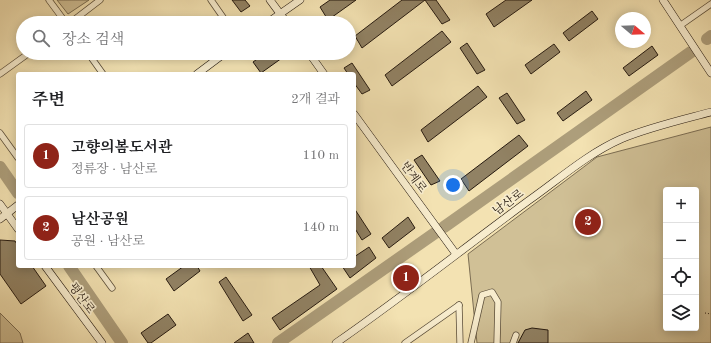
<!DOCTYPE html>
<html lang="ko">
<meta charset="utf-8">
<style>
body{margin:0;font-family:"Old Standard TT","Noto Serif KR",serif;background:#f6f6f6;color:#202124}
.controls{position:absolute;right:12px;bottom:12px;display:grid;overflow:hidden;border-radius:4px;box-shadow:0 2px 10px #0003}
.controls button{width:36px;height:36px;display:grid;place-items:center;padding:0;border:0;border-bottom:1px solid #e0e0e0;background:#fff;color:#202124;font:20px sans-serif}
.compass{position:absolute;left:615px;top:12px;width:36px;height:36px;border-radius:50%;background:#fff;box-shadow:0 2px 10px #0003;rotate:109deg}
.you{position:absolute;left:453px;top:185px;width:14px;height:14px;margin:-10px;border:3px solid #fff;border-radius:50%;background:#1a73e8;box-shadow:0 0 0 6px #1a73e833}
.badge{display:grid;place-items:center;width:26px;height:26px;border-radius:50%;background:#8f2418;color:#fff;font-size:13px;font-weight:700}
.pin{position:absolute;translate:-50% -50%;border:2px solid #fff;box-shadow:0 1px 4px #0006}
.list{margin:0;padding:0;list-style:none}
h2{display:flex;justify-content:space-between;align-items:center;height:52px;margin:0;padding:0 16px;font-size:17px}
h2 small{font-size:13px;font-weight:400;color:#757577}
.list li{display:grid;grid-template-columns:26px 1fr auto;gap:12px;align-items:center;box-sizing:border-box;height:64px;margin:0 8px 8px;padding:0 8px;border:1px solid #e0e0e0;border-radius:4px}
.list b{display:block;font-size:15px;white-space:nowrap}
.list p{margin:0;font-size:13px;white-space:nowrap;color:#757577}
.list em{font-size:13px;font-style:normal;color:#757577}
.icon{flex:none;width:22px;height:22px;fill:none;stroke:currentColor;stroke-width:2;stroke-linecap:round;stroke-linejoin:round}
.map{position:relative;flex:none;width:711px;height:343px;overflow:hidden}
.search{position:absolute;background:#fff;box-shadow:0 2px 10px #0003;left:16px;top:16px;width:340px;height:44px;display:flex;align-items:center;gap:10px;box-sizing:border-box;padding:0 14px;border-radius:22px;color:#757577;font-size:15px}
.panel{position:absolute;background:#fff;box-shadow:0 2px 10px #0003;left:16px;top:72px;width:340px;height:196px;border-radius:4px}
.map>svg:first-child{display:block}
.green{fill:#d0c096;stroke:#7b6d53;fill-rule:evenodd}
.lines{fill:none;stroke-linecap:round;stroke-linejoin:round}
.river{stroke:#ad9e7b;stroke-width:12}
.building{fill:#918264;stroke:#261a10}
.street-casing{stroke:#594c38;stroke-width:7}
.secondary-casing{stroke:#261a10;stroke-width:8}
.path{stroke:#261a10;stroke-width:1;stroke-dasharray:1 2;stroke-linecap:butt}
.street{stroke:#f7eccd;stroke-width:5.5}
.secondary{stroke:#f7eccd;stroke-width:7}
.labels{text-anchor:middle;stroke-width:3.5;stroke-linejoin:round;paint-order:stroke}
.street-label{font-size:12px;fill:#261a10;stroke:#f7eccd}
</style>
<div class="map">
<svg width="711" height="343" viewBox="0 0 711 343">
<rect width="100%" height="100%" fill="#f3e2b2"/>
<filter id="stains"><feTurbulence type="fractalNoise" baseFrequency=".005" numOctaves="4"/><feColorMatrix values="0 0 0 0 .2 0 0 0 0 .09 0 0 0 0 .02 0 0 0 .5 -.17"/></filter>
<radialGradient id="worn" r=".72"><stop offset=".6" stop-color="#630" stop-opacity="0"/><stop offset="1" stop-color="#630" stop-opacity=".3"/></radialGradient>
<g class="green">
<path d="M57,0H89L68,14Z"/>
<path d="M711,127V343H477L468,254L597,157ZM666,190H696V328H666Z"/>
<path d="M0,313L20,333L23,343H0Z"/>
</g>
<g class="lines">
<g class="river">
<path d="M707,39L711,36"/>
<path d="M0,167L18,193"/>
<path d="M444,227L691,52"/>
<path d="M69,266L122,343"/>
<path d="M278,343L435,233"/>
</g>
</g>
<g class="building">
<path d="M232,0H245L250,6L241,12Z"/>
<path d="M330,0H356L328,20L320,7Z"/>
<path d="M402,0H436L450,20L442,24L425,0L362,48L355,36Z"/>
<path d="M506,0H532L494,27L486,14Z"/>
<path d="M592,11L598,19L569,41L563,33Z"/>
<path d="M442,31L451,42L392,86L385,75Z"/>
<path d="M467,43L485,70L477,74L460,48Z"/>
<path d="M554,44L560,52L531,74L525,65Z"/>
<path d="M652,46L658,55L629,76L623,68Z"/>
<path d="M266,53H289L261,73L253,62Z"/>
<path d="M352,63L370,90L362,94L354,83V74H348L344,68Z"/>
<path d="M478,86L487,97L428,142L421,130Z"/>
<path d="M586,91L592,100L563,121L557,113Z"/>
<path d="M507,93L525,120L517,124L499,98Z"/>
<path d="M519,135L528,146L469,191L461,179Z"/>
<path d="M422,155L440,181L431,185L414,160Z"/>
<path d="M354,208L371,234L362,240L354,227Z"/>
<path d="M408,217L415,228L389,248L382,238Z"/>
<path d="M0,240L15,241L18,246V266H32L46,286L21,304L0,274Z"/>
<path d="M369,247L376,258L350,278L342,266H354V257Z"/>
<path d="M184,266H197L200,271L174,291L166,279Z"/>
<path d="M309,266H321L337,289L280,330L272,318L320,285Z"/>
<path d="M226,277L252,315L243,321L219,282Z"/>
<path d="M168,314L176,325L151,343H148L141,333Z"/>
<path d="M532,328L548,330V343H518L525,330Z"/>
<path d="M248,333L254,343H234Z"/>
</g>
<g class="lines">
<defs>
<g id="street">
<path d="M49,0L66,23"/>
<path d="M211,0L227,23"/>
<path d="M70,23L100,0"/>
<path d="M681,25L711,4"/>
<path d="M88,53L103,74"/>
<path d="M0,74L29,53"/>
<path d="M0,133L18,158"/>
<path d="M96,266L112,288"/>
<path d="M459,305L460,343"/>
<path d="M405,343L459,305"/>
<path d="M471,343L482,295L492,292L498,302L497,343"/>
<path d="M513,343L516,335"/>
</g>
<g id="secondary">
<path d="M270,0L287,23"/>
<path d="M663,0L711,73"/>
<path d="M267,23L300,0"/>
<path d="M309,53L324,74"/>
<path d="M197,74L225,53"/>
<path d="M354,114L456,254"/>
<path d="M0,204L18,229"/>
<path d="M0,219L18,205"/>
<path d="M45,266L102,343"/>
<path d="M336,343C401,298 464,248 528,201C558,180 587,154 621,139C650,127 681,120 711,112"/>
</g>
</defs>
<use href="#street" class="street-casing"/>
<use href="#secondary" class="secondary-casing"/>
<path class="path" d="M705,313L711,314"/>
<use href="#street" class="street"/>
<use href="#secondary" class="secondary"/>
</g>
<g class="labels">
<g class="street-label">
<text transform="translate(414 177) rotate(54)" y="4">반계로</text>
<text transform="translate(508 202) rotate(-36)" y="4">남산로</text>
<text transform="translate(82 298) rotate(54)" y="4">평산로</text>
</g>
</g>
<rect width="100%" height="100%" filter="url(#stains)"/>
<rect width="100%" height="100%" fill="url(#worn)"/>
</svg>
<div class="controls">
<button>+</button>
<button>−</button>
<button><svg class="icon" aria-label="locate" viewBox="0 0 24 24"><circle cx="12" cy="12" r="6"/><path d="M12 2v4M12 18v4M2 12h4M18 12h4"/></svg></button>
<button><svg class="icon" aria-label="layers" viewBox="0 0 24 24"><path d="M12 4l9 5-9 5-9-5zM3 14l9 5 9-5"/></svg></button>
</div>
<svg class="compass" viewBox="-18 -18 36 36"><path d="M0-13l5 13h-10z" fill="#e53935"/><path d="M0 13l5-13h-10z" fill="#757577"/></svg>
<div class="you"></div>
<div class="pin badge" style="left:406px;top:278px">1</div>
<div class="pin badge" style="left:588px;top:222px">2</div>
<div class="search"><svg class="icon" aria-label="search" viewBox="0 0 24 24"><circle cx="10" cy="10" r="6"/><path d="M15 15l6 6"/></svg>장소 검색</div>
<section class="panel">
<h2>주변<small>2개 결과</small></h2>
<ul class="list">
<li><span class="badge">1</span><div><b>고향의봄도서관</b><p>정류장 · 남산로</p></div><em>110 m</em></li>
<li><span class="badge">2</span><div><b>남산공원</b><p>공원 · 남산로</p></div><em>140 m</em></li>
</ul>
</section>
</div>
